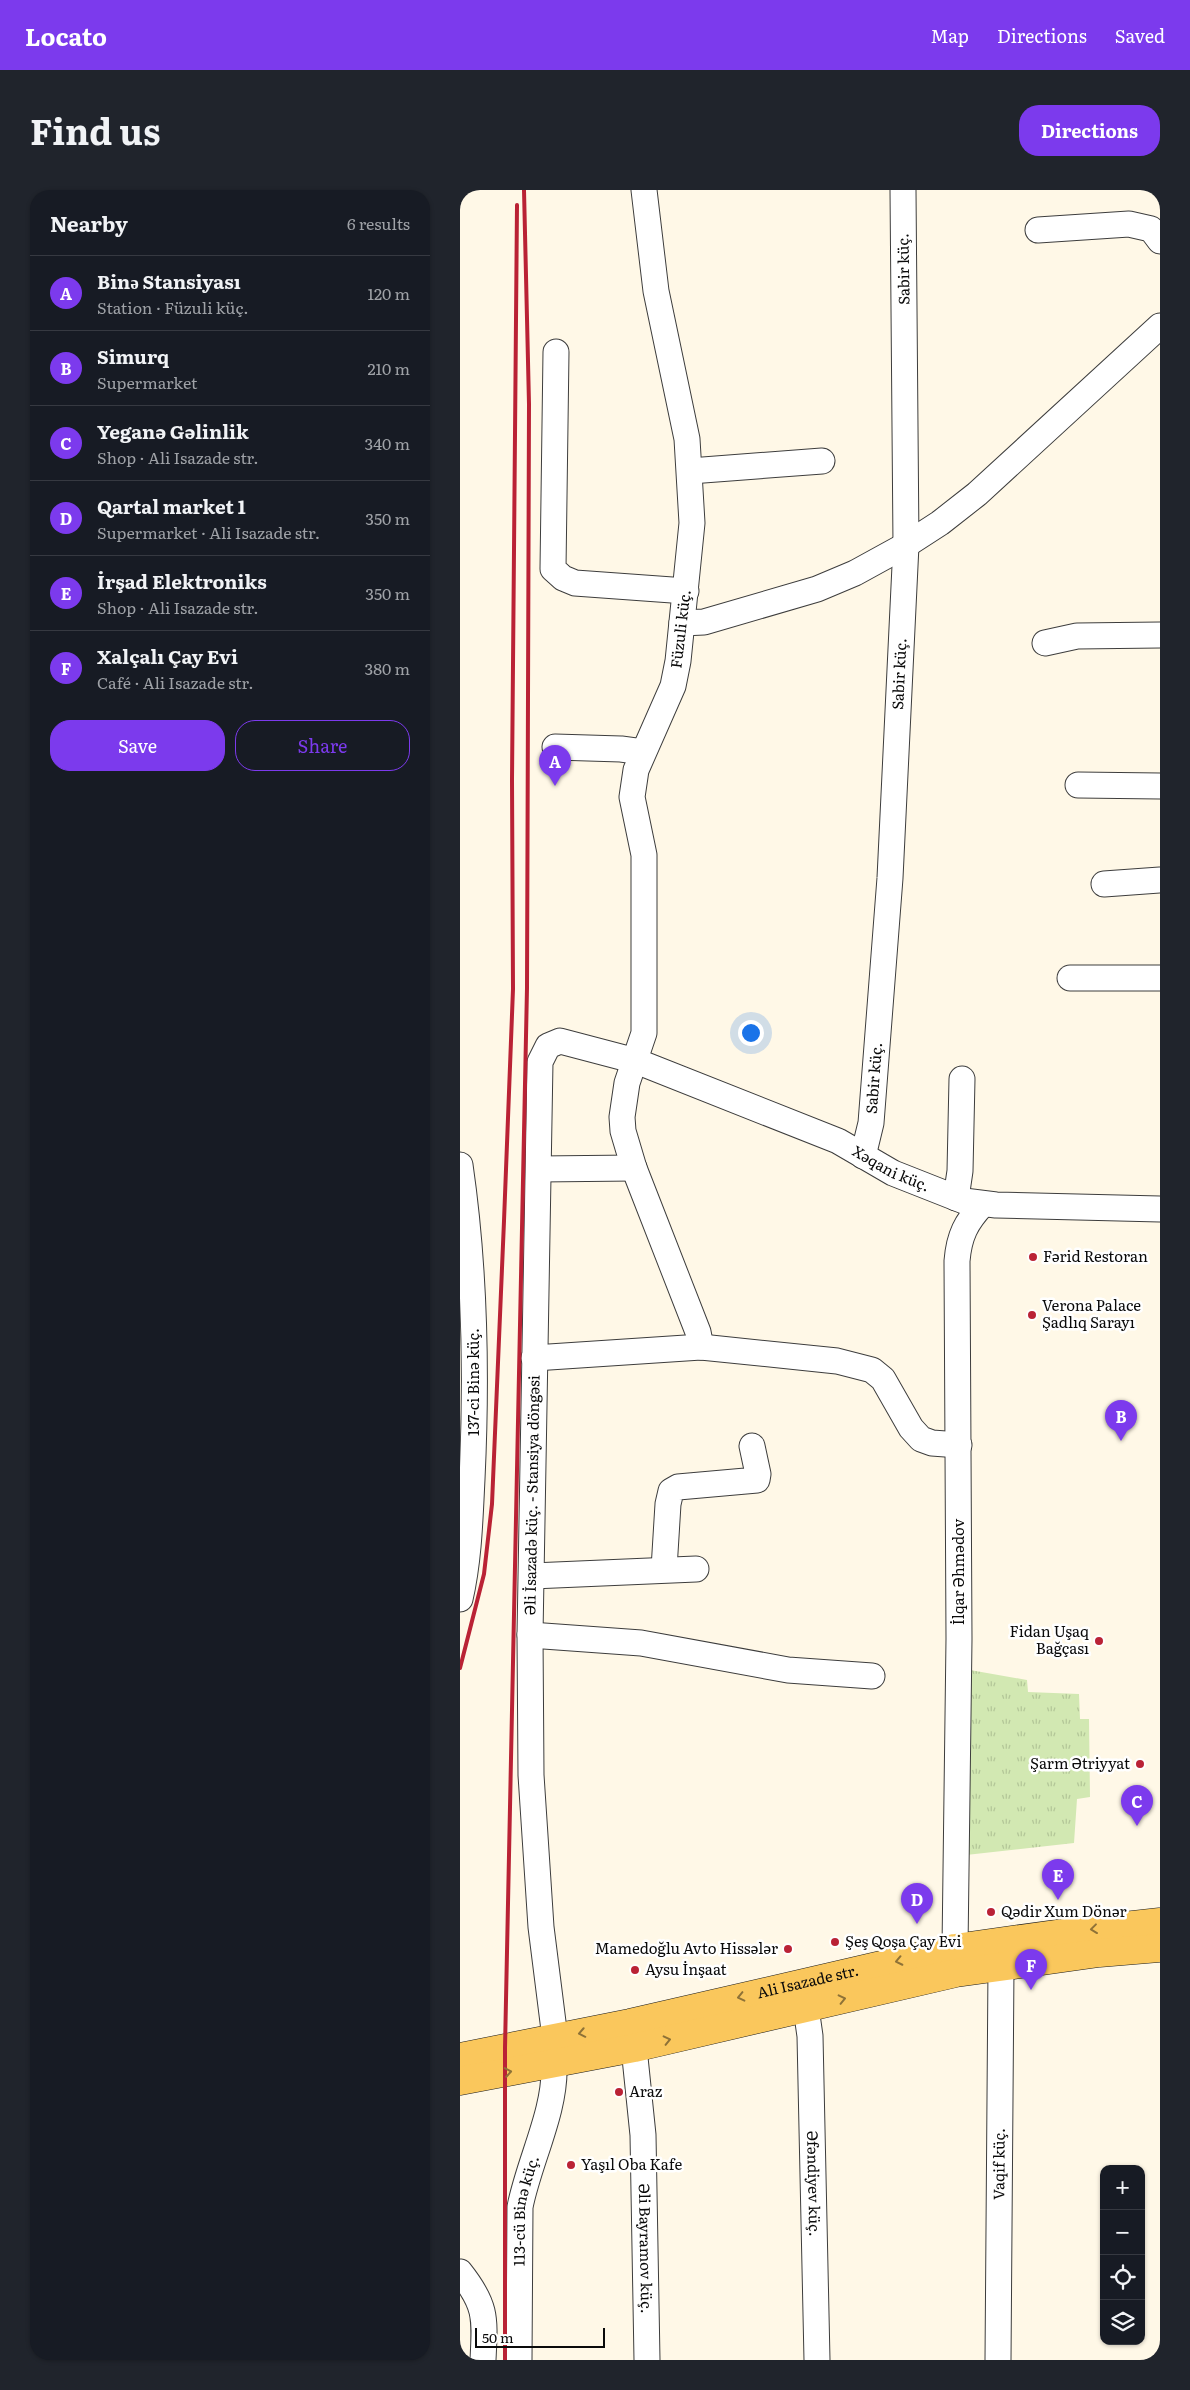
<!DOCTYPE html>
<meta charset="utf-8">
<style>
body{margin:0;font-family:Literata,serif;background:#20242c;color:#f1f3f6}
.controls{position:absolute;right:15px;bottom:15px;display:grid;overflow:hidden;border-radius:10px;box-shadow:0 1px 4px #0004}
.controls button{width:45px;height:45px;display:grid;place-items:center;padding:0;border:0;border-bottom:1px solid #363941;background:#171b24;color:#f1f3f6;font:25px sans-serif}
.scale{position:absolute;left:15px;bottom:12px;width:130px;box-sizing:border-box;padding-left:5px;border:2px solid #0a0a0a;border-top:0;font-size:14px;line-height:18px;white-space:nowrap;color:#0a0a0a;-webkit-text-stroke:4px #fff;paint-order:stroke}
.you{position:absolute;left:290px;top:842px;width:18px;height:18px;margin:-12px;border:4px solid #fff;border-radius:50%;background:#1a73e8;box-shadow:0 0 0 8px #1a73e833}
.badge{display:grid;place-items:center;width:32px;height:32px;border-radius:50%;background:#7c3aed;color:#fff;font-size:16px;font-weight:700}
.pin{position:absolute;translate:-50% -41px;filter:drop-shadow(0 1px 2px #0008)}
.pin::after{content:'';position:absolute;top:26px;width:18px;height:15px;background:inherit;clip-path:polygon(0 0,100% 0,50% 100%)}
.list{margin:0;padding:0;list-style:none}
h2{display:flex;justify-content:space-between;align-items:center;height:65px;margin:0;padding:0 20px;font-size:21px}
h2 small{font-size:16px;font-weight:400;color:#9ea1a6}
.list li{display:grid;grid-template-columns:32px 1fr auto;gap:15px;align-items:center;box-sizing:border-box;height:75px;padding:0 20px;border-top:1px solid #363941}
.list b{display:block;font-size:19px;white-space:nowrap}
.list p{margin:0;font-size:16px;white-space:nowrap;color:#9ea1a6}
.list em{font-size:16px;font-style:normal;color:#9ea1a6}
.actions{display:flex;gap:10px;padding:15px 20px}
.actions a{flex:1;padding:11px 0;border:1px solid #7c3aed;border-radius:20px;text-align:center;font-size:18px;color:#7c3aed}
.actions .main{background:#7c3aed;color:#fff}
.icon{flex:none;width:28px;height:28px;fill:none;stroke:currentColor;stroke-width:2;stroke-linecap:round;stroke-linejoin:round}
.map{position:relative;flex:none;width:700px;height:2170px;overflow:hidden;border-radius:20px}
header{display:flex;align-items:center;gap:30px;box-sizing:border-box;height:70px;padding:0 25px;background:#7c3aed;color:#fff}
header strong{font-size:24px}
nav{display:flex;gap:28px;margin-inline-start:auto;font-size:18px}
.intro{display:flex;align-items:center;justify-content:space-between;box-sizing:border-box;height:120px;padding:0 30px}
h1{margin:0;font-size:35px}
.button{padding:12px 22px;border-radius:20px;background:#7c3aed;color:#fff;font-size:18px;font-weight:700}
main{display:flex;gap:30px;padding:0 30px}
aside{flex:1;background:#171b24;border-radius:20px;box-shadow:0 1px 4px #0004}
.map>svg:first-child{display:block}
.park{fill:url(#park-tufts)}
.lines{fill:none;stroke-linecap:round;stroke-linejoin:round}
.minor-casing{stroke:#3d3d3d;stroke-width:27}
.major-casing{stroke:#1b1b1b;stroke-width:29}
.minor{stroke:#fff;stroke-width:25}
.major{stroke:#fac75c;stroke-width:28}
.rail{stroke:#ba2235;stroke-width:4}
.oneway{stroke:#8e7237}
.poi-dot{fill:#ba2235;stroke:#fff;stroke-width:2}
.labels{text-anchor:middle;stroke-width:5;stroke-linejoin:round;paint-order:stroke}
.street-label{font-size:15px;fill:#0a0a0a;stroke:#fff}
.poi-label{font-size:15px;fill:#0a0a0a;stroke:#fff;text-anchor:start}
</style>
<header>
<strong>Locato</strong>
<nav><a>Map</a><a>Directions</a><a>Saved</a></nav>
</header>
<div class="intro"><h1>Find us</h1><a class="button">Directions</a></div>
<main>
<aside>
<h2>Nearby<small>6 results</small></h2>
<ul class="list">
<li><span class="badge">A</span><div><b>Binǝ Stansiyası</b><p>Station · Füzuli küç.</p></div><em>120 m</em></li>
<li><span class="badge">B</span><div><b>Simurq</b><p>Supermarket</p></div><em>210 m</em></li>
<li><span class="badge">C</span><div><b>Yeganə Gəlinlik</b><p>Shop · Ali Isazade str.</p></div><em>340 m</em></li>
<li><span class="badge">D</span><div><b>Qartal market 1</b><p>Supermarket · Ali Isazade str.</p></div><em>350 m</em></li>
<li><span class="badge">E</span><div><b>İrşad Elektroniks</b><p>Shop · Ali Isazade str.</p></div><em>350 m</em></li>
<li><span class="badge">F</span><div><b>Xalçalı Çay Evi</b><p>Café · Ali Isazade str.</p></div><em>380 m</em></li>
</ul>
<div class="actions"><a class="main">Save</a><a>Share</a></div>
</aside>
<div class="map">
<svg width="700" height="2170" viewBox="0 0 700 2170">
<defs>
<pattern id="park-tufts" width="24" height="20" patternUnits="userSpaceOnUse" patternTransform="scale(1.25)"><rect width="24" height="20" fill="#d2e8b2"/><path d="M3 7l-1-3M5 7V3M7 7l1-3M15 17l-1-3M17 17v-4M19 17l1-3" fill="none" stroke="#b3c698"/></pattern>
</defs>
<rect width="100%" height="100%" fill="#fff8e7"/>
<path class="park" d="M510,1480L567,1490L568,1502L619,1504L620,1529H629L630,1607L617,1609L614,1653L506,1665Z"/>
<g class="lines">
<defs>
<g id="minor">
<path d="M184,0L196,101L227,249L232,333L218,471L213,496L176,580L172,607L184,665V843L167,893L162,927L163,941L174,978L238,1142L241,1157"/>
<path d="M578,40L669,34L691,39L700,51"/>
<path d="M96,162L93,379L103,388L115,393L226,401"/>
<path d="M230,281L362,271"/>
<path d="M222,433L244,432L357,399L395,383L446,355L480,333L517,304L700,136"/>
<path d="M585,453L617,446L700,445"/>
<path d="M95,557L161,559L183,562"/>
<path d="M618,595L700,596"/>
<path d="M644,694L700,690"/>
<path d="M610,788H700"/>
<path id="s1" d="M403,966L411,933L430,688L446,355L443,0"/>
<path d="M0,975C15,1078 17,1184 12,1289C10,1329 9,1370 0,1409"/>
<path d="M79,979L174,978"/>
<path d="M496,1008L500,981L502,889"/>
<path d="M74,1168L241,1157L377,1171L412,1180L423,1189L451,1238L461,1249L472,1253L499,1255"/>
<path d="M204,1379L208,1314L211,1301L218,1297L297,1290L298,1284L292,1256"/>
<path d="M72,1386L236,1379"/>
<path d="M70,1445L181,1453L328,1480L412,1486"/>
<path d="M495,1758L499,1449L497,1071C499,1046 506,1032 523,1014"/>
<path id="s2" d="M346,1818L350,1846L357,2170"/>
<path id="s3" d="M95,1848L81,1737L71,1585L70,1445L80,872L88,856L100,851L176,871L378,951L433,983L504,1011L536,1015L700,1019"/>
<path id="s4" d="M174,1858L183,1945L187,2170"/>
<path d="M0,2082C27,2116 25,2128 23,2170"/>
<path id="s5" d="M59,2170L60,2017C69,1971 96,1921 94,1875"/>
<path id="s6" d="M538,2170L541,1777"/>
</g>
<g id="major">
<path id="s7" d="M0,1867L170,1833L495,1758L610,1742L700,1732"/>
<path d="M0,1891L174,1858L496,1783L639,1763L700,1758"/>
</g>
</defs>
<use href="#minor" class="minor-casing"/>
<use href="#major" class="major-casing"/>
<use href="#minor" class="minor"/>
<use href="#major" class="major"/>
<g class="rail">
<path d="M0,1478L24,1384L32,1314L44,1031L53,799L52,590L57,15"/>
<path d="M45,2170V1858L67,798L69,214L64,0"/>
</g>
</g>
<defs><path id="oneway-chevron" d="M-2-3.5L2.5 0L-2 3.5" fill="none" stroke-width="1.6" stroke-linecap="round" stroke-linejoin="round" transform="scale(1.25)"/></defs>
<g class="oneway">
<use href="#oneway-chevron" transform="translate(634 1739) rotate(173)"/>
<use href="#oneway-chevron" transform="translate(439 1771) rotate(168)"/>
<use href="#oneway-chevron" transform="translate(281 1807) rotate(167)"/>
<use href="#oneway-chevron" transform="translate(382 1809) rotate(-13)"/>
<use href="#oneway-chevron" transform="translate(122 1843) rotate(169)"/>
<use href="#oneway-chevron" transform="translate(207 1850) rotate(-13)"/>
<use href="#oneway-chevron" transform="translate(48 1882) rotate(-10)"/>
</g>
<g class="poi-dot">
<circle cx="573" cy="1067" r="5"/>
<circle cx="572" cy="1125" r="5"/>
<circle cx="639" cy="1451" r="5"/>
<circle cx="680" cy="1574" r="5"/>
<circle cx="531" cy="1722" r="5"/>
<circle cx="375" cy="1752" r="5"/>
<circle cx="328" cy="1759" r="5"/>
<circle cx="175" cy="1780" r="5"/>
<circle cx="159" cy="1902" r="5"/>
<circle cx="111" cy="1975" r="5"/>
</g>
<g class="labels">
<g class="street-label">
<text transform="translate(444 79) rotate(-91)" y="5">Sabir küç.</text>
<text transform="translate(221 439) rotate(-83)" y="5">Füzuli küç.</text>
<text dy="5" stroke="none"><textPath href="#s1" startOffset="484">Sabir küç.</textPath></text>
<text dy="5" stroke="none"><textPath href="#s1" startOffset="79">Sabir küç.</textPath></text>
<text dy="5" stroke="none"><textPath href="#s3" startOffset="1364">Xəqani küç.</textPath></text>
<text transform="translate(14 1192) rotate(-90)" y="5">137-ci Binə küç.</text>
<text dy="5" stroke="none"><textPath href="#s3" startOffset="544">Əli İsazadə küç. - Stansiya döngəsi</textPath></text>
<text transform="translate(499 1382) rotate(-90)" y="5">İlqar Əhmədov</text>
<text dy="5" stroke="none"><textPath href="#s7" startOffset="356">Ali Isazade str.</textPath></text>
<text dy="5" stroke="none"><textPath href="#s6" startOffset="196">Vaqif küç.</textPath></text>
<text dy="5" stroke="none"><textPath href="#s2" startOffset="176">Əfəndiyev küç.</textPath></text>
<text dy="5" stroke="none"><textPath href="#s5" startOffset="150">113-cü Binə küç.</textPath></text>
<text dy="5" stroke="none"><textPath href="#s4" startOffset="201">Əli Bayramov küç.</textPath></text>
</g>
<g class="poi-label">
<text x="583" y="1072">Fərid Restoran</text>
<text x="582" y="1121">Verona Palace<tspan x="582" dy="17">Şadlıq Sarayı</tspan></text>
<text x="629" y="1447" text-anchor="end">Fidan Uşaq<tspan x="629" dy="17">Bağçası</tspan></text>
<text x="670" y="1579" text-anchor="end">Şarm Ətriyyat</text>
<text x="541" y="1727">Qədir Xum Dönər</text>
<text x="385" y="1757">Şeş Qoşa Çay Evi</text>
<text x="318" y="1764" text-anchor="end">Mamedoğlu Avto Hissələr</text>
<text x="185" y="1785">Aysu İnşaat</text>
<text x="169" y="1907">Araz</text>
<text x="121" y="1980">Yaşıl Oba Kafe</text>
</g>
</g>
</svg>
<div class="controls">
<button>+</button>
<button>−</button>
<button><svg class="icon" aria-label="locate" viewBox="0 0 24 24"><circle cx="12" cy="12" r="6"/><path d="M12 2v4M12 18v4M2 12h4M18 12h4"/></svg></button>
<button><svg class="icon" aria-label="layers" viewBox="0 0 24 24"><path d="M12 4l9 5-9 5-9-5zM3 14l9 5 9-5"/></svg></button>
</div>
<div class="scale">50 m</div>
<div class="you"></div>
<div class="pin badge" style="left:95px;top:596px">A</div>
<div class="pin badge" style="left:661px;top:1251px">B</div>
<div class="pin badge" style="left:677px;top:1636px">C</div>
<div class="pin badge" style="left:457px;top:1734px">D</div>
<div class="pin badge" style="left:598px;top:1710px">E</div>
<div class="pin badge" style="left:571px;top:1800px">F</div>
</div>
</main>
